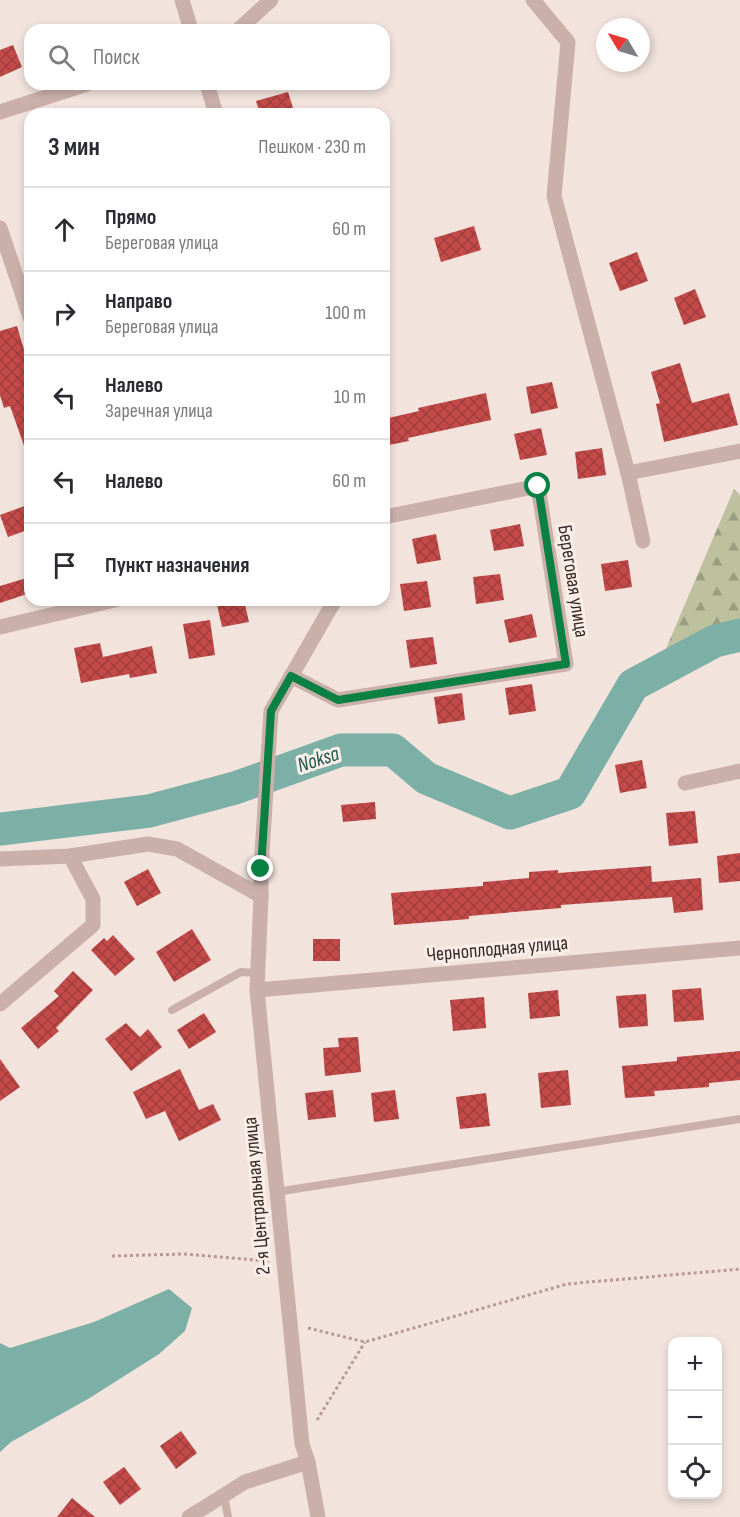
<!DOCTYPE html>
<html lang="ru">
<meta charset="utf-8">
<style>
body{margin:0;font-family:"Sofia Sans Condensed",sans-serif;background:#f7f7f7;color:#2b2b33}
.controls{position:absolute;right:18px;bottom:18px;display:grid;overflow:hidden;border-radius:12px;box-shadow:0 3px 9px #0003}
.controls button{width:54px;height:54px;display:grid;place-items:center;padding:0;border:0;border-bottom:2px solid #e1e1e2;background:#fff;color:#2b2b33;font:30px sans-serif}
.compass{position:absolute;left:596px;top:18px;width:54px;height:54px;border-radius:50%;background:#fff;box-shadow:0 3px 9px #0003;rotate:308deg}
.stop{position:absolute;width:18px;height:18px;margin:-14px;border:4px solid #0b8043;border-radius:50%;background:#fff}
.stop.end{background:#0b8043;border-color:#fff;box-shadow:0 2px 6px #0008}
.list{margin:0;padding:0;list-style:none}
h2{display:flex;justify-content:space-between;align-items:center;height:78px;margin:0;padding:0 24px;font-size:26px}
h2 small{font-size:20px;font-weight:400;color:#7c7c81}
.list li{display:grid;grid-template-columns:39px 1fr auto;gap:18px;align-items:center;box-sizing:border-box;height:84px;padding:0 24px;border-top:2px solid #e1e1e2}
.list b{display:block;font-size:22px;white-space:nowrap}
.list p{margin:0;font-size:20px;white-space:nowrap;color:#7c7c81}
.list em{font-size:20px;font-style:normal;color:#7c7c81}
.icon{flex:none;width:33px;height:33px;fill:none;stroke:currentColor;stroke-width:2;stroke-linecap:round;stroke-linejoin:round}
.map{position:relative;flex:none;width:740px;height:1517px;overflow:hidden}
.search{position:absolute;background:#fff;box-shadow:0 3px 9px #0003;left:24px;top:24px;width:366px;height:66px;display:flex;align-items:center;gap:15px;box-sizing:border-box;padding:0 21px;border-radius:18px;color:#7c7c81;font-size:22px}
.panel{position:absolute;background:#fff;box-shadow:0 3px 9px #0003;left:24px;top:108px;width:366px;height:498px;border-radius:18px}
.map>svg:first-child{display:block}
.forest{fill:url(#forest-firs)}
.water{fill:#7cafa5}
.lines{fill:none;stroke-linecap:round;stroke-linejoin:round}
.river{stroke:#7cafa5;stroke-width:33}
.building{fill:url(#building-cross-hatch)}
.path{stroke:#b69a93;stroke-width:3;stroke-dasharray:3 3;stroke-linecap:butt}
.lane{stroke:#cab0a9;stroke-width:8}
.street{stroke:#cab0a9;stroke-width:15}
.route{stroke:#0b8043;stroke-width:8}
.labels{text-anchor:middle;stroke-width:6;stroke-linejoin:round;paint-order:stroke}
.street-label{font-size:20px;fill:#372a29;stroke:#faeee9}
.water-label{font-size:21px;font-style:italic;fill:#1f584f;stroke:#faeee9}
</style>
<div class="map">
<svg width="740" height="1517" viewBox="0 0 740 1517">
<defs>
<pattern id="forest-firs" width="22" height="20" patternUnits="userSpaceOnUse" patternTransform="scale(1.5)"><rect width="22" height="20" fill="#bdc19d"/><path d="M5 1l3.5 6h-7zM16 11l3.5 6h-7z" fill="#9a9d80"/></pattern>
<pattern id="building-cross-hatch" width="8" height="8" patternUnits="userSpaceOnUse" patternTransform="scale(1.5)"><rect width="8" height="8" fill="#c44a49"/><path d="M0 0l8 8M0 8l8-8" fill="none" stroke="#a03e3d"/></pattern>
</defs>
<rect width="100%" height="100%" fill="#f2e3dd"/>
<path class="forest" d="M734,489L740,495V620L665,651Z"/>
<path class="water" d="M169,1289L192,1308L185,1331L159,1354L88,1399L11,1442L0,1452V1343L10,1348L94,1322Z"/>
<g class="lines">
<path class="river" d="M0,829L149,811L235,788L341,750H393L426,778L510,813L570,793L633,685L715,641L740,635"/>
</g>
<g class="building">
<path d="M13,45L22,67L0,77V50Z"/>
<path d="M288,92L294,111L284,114H260L256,101Z"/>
<path d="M474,226L481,250L441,262L434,238Z"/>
<path d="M637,252L648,281L620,291L609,263Z"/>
<path d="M695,289L706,317L684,325L674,298Z"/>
<path d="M17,326L30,370V457H28L10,406L4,408L0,395V331Z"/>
<path d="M680,363L692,403L729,393L738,425L664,442L656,404L660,403L651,372Z"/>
<path d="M552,382L558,408L531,414L526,387Z"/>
<path d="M486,393L491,420L408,438L409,441L384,446V419L419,411L418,408Z"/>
<path d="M541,428L547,455L520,460L514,434Z"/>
<path d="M602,448L606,475L578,479L575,452Z"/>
<path d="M30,504V529L8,537L0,515Z"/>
<path d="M520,524L524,546L494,551L490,530Z"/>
<path d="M436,534L441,560L417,564L412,539Z"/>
<path d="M628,560L632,587L605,591L601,564Z"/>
<path d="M500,574L504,600L476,604L473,577Z"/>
<path d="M30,577V593L0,603V586Z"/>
<path d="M427,581L431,607L404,611L400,584Z"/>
<path d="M216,600H244L249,622L222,627Z"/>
<path d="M532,614L537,637L509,643L504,620Z"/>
<path d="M210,620L215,655L189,659L183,624Z"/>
<path d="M433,637L437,664L410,668L406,640Z"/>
<path d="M100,643L103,657L152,646L157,673L130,678L129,674L81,683L74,648Z"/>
<path d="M532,684L536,711L509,715L505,688Z"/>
<path d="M462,693L465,720L438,724L434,697Z"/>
<path d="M642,760L647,788L620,793L615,765Z"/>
<path d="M375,802L376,819L343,822L341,805Z"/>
<path d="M695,811L698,843L669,846L666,813Z"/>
<path d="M740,853V881L719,883L717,856Z"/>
<path d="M651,866L652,882L701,878L703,910L674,913L672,897L561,905V908L469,916V919L394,925L391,893L483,886V882L529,878V872L558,870V873Z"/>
<path d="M148,869L161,893L137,906L124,882Z"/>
<path d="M192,929L211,960L174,982L156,952Z"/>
<path d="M113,935L135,959L115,976L91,950L104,938L107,941Z"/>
<rect x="313" y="939" width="27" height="22"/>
<path d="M73,971L93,990L56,1028L59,1031L38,1049L21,1028L59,996L54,991Z"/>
<path d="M701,988L704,1020L674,1022L672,990Z"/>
<path d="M558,990L560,1016L530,1019L528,993Z"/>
<path d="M646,994L648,1026L619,1028L616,996Z"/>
<path d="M484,997L486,1028L453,1031L450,1000Z"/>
<path d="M204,1013L216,1032L189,1049L177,1030Z"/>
<path d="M126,1023L140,1037L148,1029L162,1047L131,1071L105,1039Z"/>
<path d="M358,1037L361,1072L325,1076L323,1048L339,1047L338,1038Z"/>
<path d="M740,1051V1080L709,1083V1087L654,1091L655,1096L625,1098L622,1066L677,1061V1057Z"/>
<path d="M0,1059L20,1087L0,1101Z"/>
<path d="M180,1069L199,1110L213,1104L221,1120L179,1141L165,1111L146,1119L133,1092Z"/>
<path d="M568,1070L571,1105L541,1108L538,1073Z"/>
<path d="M333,1090L336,1117L308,1120L305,1093Z"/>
<path d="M395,1090L399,1119L374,1122L371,1093Z"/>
<path d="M486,1093L490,1126L460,1129L456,1097Z"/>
<path d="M181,1431L197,1453L176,1469L160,1446Z"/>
<path d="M124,1467L141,1489L120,1505L103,1482Z"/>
<path d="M72,1498L95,1517H57Z"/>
</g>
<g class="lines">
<g class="path">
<path d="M112,1256L185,1254L269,1261"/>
<path d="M308,1328L365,1342L567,1284L740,1269"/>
<path d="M317,1420L365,1342"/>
</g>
<g class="lane">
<path d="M172,1010L241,972L258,973"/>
<path d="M276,1192L740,1119"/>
<path d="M224,1496L228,1517"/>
</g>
<g class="street">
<path d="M182,0L191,30"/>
<path d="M533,0L568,42L554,196L628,473L643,541"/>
<path d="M238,30L271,0"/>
<path d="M207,84L216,114"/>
<path d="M0,112L87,84"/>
<path d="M0,228L30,317"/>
<path d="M628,473L740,451"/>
<path d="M0,627L115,600"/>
<path d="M291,676L338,700L566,664L538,486L384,517"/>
<path d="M685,783L740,771"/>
<path d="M0,859L70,856L148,844L177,849L261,896"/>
<path d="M257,990L740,948"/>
<path d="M0,1004L93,925V899L70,856"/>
<path d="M189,1517L245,1482L308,1462"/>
<path d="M318,1517L308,1462L302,1444L257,990L261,896V869L271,711L335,600"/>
</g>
</g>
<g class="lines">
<path class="route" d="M261,869L271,711L291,676L338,700L566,664L538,486"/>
</g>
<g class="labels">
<g class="street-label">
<text transform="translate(574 581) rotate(81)" y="7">Береговая улица</text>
<text transform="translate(497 948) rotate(-5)" y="7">Черноплодная улица</text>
<text transform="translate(256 1196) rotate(-95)" y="7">2-я Центральная улица</text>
</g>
<g class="water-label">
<text transform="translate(318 759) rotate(-18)" y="7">Noksa</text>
</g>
</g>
</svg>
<div class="controls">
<button>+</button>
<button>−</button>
<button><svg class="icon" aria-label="locate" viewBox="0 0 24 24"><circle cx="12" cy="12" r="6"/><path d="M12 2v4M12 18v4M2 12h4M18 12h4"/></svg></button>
</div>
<svg class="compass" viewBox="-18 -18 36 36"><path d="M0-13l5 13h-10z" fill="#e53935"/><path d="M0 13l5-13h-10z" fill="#7c7c81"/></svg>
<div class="stop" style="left:538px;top:486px"></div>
<div class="stop end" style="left:261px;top:869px"></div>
<div class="search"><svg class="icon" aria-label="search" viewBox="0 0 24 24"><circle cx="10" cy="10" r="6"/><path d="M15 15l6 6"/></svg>Поиск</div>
<section class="panel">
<h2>3 мин<small>Пешком · 230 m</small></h2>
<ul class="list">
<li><svg class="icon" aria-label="ahead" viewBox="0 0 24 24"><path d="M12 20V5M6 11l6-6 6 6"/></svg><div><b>Прямо</b><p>Береговая улица</p></div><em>60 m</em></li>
<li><svg class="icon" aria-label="right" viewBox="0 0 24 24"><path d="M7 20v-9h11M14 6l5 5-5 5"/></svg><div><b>Направо</b><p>Береговая улица</p></div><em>100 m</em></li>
<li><svg class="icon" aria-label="left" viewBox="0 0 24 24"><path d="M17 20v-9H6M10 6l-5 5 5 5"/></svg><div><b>Налево</b><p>Заречная улица</p></div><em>10 m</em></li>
<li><svg class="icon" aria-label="left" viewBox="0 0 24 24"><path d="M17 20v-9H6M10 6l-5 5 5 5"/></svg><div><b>Налево</b></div><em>60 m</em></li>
<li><svg class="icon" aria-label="arrive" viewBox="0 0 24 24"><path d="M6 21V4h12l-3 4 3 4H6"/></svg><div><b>Пункт назначения</b></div></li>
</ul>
</section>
</div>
